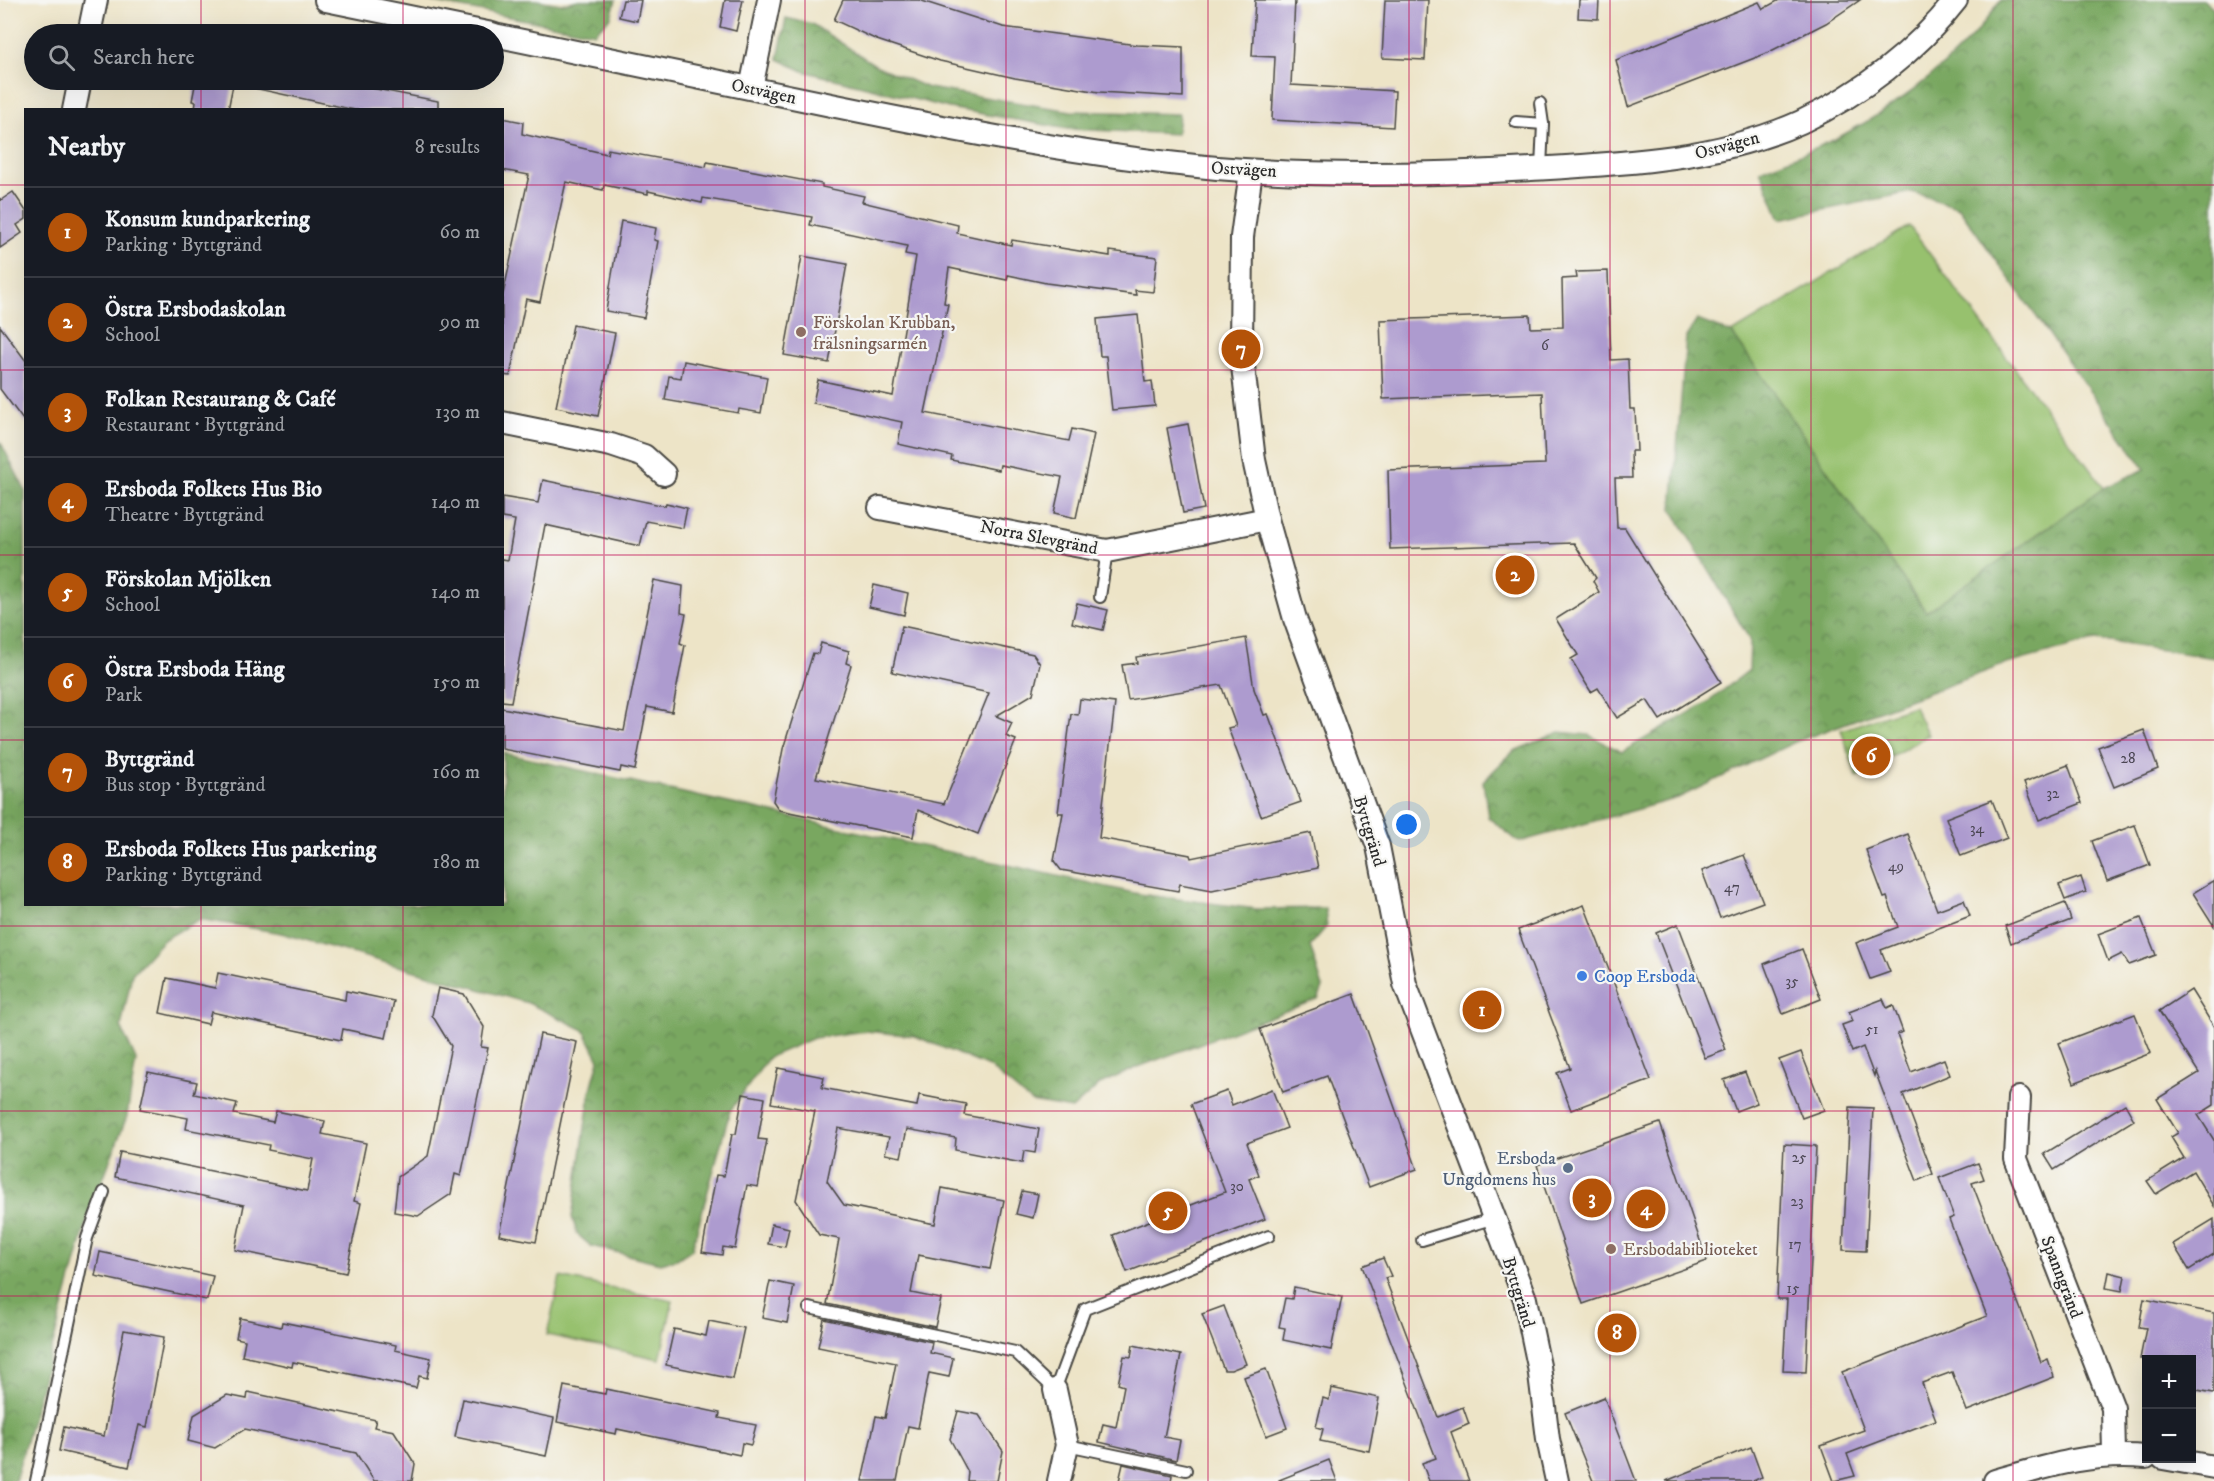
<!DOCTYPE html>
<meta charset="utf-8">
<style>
body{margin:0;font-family:"IM FELL DW Pica",serif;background:#242831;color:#f1f3f6}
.controls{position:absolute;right:18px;bottom:18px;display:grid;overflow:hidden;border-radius:0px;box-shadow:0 6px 24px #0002}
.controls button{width:54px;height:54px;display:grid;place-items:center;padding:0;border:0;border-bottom:2px solid #363941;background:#171b24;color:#f1f3f6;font:30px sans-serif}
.you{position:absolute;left:1407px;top:825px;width:21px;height:21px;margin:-15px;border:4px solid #fff;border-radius:50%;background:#1a73e8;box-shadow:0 0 0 9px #1a73e833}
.badge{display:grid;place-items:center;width:39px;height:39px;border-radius:50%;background:#b45309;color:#fff;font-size:20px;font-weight:700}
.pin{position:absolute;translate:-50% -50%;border:3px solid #fff;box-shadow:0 2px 6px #0006}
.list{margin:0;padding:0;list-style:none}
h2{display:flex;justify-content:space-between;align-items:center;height:78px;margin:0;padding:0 24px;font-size:26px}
h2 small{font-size:20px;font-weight:400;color:#9ea1a6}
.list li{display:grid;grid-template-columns:39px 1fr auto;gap:18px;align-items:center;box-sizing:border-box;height:90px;padding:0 24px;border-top:2px solid #363941}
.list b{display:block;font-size:22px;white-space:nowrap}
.list p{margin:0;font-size:20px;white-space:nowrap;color:#9ea1a6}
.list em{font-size:20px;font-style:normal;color:#9ea1a6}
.icon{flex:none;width:33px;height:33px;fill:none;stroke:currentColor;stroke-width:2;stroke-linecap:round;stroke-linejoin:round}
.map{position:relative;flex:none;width:2214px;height:1481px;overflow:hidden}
.search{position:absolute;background:#171b24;box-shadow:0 6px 24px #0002;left:24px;top:24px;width:480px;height:66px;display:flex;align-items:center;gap:15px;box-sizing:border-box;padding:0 21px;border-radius:33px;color:#9ea1a6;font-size:22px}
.panel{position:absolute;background:#171b24;box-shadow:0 6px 24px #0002;left:24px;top:108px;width:480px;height:798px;border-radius:0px}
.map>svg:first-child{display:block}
.grass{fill:#97c16e;stroke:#61764c;stroke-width:1.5}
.forest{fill:url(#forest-crowns);stroke:#526946;stroke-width:1.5}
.park{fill:url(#park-crowns);stroke:#61764c;stroke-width:1.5}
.building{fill:#ad9bcf}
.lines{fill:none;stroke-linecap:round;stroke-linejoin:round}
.service-casing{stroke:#484742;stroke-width:14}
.minor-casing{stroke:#484742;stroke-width:26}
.service{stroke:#fff;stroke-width:10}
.minor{stroke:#fff;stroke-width:22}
.grid{fill:none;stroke:#c2185b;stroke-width:1.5;stroke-opacity:0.55}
.education-dot{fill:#8d6e63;stroke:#f6f6f2;stroke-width:2}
.shop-dot{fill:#3f7fe0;stroke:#f6f6f2;stroke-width:2}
.service-dot{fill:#5c6f8a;stroke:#f6f6f2;stroke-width:2}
.labels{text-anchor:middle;stroke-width:4.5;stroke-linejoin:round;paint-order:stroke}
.number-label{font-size:15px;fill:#4c4754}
.street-label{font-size:18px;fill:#2b2b2b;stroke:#f6f6f2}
.education-label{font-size:18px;fill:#785e54;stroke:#f6f6f2;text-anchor:start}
.shop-label{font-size:18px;fill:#366cbe;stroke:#f6f6f2;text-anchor:start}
.service-label{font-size:18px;fill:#4e5e75;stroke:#f6f6f2;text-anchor:end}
</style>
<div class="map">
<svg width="2214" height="1481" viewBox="0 0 2214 1481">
<defs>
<pattern id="forest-crowns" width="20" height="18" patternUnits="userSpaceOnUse" patternTransform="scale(1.5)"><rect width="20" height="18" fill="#79a761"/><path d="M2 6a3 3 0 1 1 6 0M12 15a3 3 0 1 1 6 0" fill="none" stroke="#638850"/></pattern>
<pattern id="park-crowns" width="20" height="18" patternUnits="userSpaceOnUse" patternTransform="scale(1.5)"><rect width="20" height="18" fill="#97c16e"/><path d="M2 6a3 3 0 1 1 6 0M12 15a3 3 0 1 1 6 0" fill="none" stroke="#7b9d5b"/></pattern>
</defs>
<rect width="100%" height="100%" fill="#f6f6f2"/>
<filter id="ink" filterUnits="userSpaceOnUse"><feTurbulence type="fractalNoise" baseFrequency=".0167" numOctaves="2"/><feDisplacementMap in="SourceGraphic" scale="12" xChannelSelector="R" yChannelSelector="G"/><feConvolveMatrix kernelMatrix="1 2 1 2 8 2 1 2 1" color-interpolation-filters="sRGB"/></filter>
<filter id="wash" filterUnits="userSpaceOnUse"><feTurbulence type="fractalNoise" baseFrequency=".008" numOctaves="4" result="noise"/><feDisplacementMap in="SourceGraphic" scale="24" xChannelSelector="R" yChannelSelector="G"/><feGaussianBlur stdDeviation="1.35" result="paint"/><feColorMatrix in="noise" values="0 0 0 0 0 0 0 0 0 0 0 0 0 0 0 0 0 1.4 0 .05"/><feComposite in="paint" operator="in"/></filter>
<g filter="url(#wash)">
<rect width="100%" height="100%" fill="#ede4c7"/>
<g class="grass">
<path d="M1909,226L2104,488L1926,612L1732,333Z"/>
<path d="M560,1277L673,1301L660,1359L547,1335Z"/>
</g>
<g class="forest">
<path d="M420,0H536L561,4L579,0H616L611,17L594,33Z"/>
<path d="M2001,0H2202L2214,8V658L2096,640L2003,665L1795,742L1678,798L1519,842L1488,817L1483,781L1514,751L1560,732L1589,735L1622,752L1708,702L1749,670L1750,640L1672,509L1686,337L1697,320L1732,333L1926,612L2104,488L2145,469L1959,208L1912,192L1780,219L1760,170C1787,159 1815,150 1841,136C1902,104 1962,57 2001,0Z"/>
<path d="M786,18L812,24L875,65L928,88L1071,111L1179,114L1177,134L1068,129L949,108L803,71L778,59Z"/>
<path d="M0,441L25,490L26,904H502L503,753L1139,894L1257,909L1325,908L1327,926L1310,946L1323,988L1318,999L1138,1067L1100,1084L1072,1109L1031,1102L989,1067L915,1036L865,1031L814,1038L769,1057L730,1111L692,1249L677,1259L660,1263L591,1246L577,1234L572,1217L590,1093L599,1060L584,1030L528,1003L281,933L200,919L163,940L132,974L121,1027L136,1060L127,1116L87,1221L15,1481H0Z"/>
</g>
<path class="park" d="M1914,706L1928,735L1857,777L1841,730Z"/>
<g id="blocks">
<g class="building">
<path d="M623,0H641L637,21L619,17Z"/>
<path d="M725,0H743L736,31L720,27Z"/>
<path d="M843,0H919L1003,27L1137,45L1183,47V97L1099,92L1015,78L940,61L877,40L834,20Z"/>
<path d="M1255,0H1295L1291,85L1395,91L1393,127L1272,120L1275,57L1252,56Z"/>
<path d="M1385,0H1428L1425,60L1382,58Z"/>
<path d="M1579,0H1599L1598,19L1578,18Z"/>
<path d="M1779,0H1860L1826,23L1765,54L1628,107L1616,60L1759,2L1763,9Z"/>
<path d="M196,80H234L228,110H195L196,102L192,101Z"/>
<path d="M250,80H351L350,84L438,101V110H355L249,87Z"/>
<path d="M502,118L523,122L522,134L607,154L608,149L706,167L707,162L822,184V187L864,196L862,202L958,225L957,233L1011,245L1012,240L1110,256V251L1157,257L1153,292L1135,290L1136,295L1046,283L1008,275L1007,280L949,268L944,303L948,304L925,413L1069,441L1072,429L1094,434L1076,518L1054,513L1062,477L1000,465L999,470L951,460L952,456L898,444L902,422L813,403L818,380L893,396L916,256L905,254L907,246L810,225L812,217L703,198L702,203L648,191V194L604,185L603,190L566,182L540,302L526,299L510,376L502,375V299L529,175L502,170Z"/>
<path d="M13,192L26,211V219L17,225L22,233L0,248V198L1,200Z"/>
<path d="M621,221L656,228L654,240L658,241L644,318L606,311Z"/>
<path d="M802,256L847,264L829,363L784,355Z"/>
<path d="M1608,271L1611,360L1628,359L1630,409H1635L1637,451H1631L1632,478H1615L1617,528H1625L1721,682L1660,720L1647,700L1617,718L1598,688L1591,692L1571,659L1578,655L1556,619L1599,592L1593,581L1596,578L1574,543L1390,549L1388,470L1545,464L1542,393L1383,399L1380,320L1530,315L1531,328L1563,327L1562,279L1577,278L1576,272Z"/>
<path d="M1138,315L1145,382L1152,381L1155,406L1112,410L1106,356H1100L1097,319Z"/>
<path d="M573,325L615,333L598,416L556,407Z"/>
<path d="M0,326L26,361V424L0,389Z"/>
<path d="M684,361L767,377L761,413L739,409L738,413L665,400L669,376L681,378Z"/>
<path d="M1188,424L1204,509L1183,513L1167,428Z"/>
<path d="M543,480L665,506L666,503L687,508L683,528L646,521L640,546L545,525L511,702L502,701V559L508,560L515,520L502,518V497L538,503Z"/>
<path d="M654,580L683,586L681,613L686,614L680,643L685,645L672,712L647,707L635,770L621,767L620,772L502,749V708L624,731Z"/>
<path d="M874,585L908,593L904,615L869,607Z"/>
<path d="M1077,603L1108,610L1103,630L1072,623Z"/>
<path d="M902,626L1033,654L1040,664L1033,694L996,716L1012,723L1006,736L1016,740L978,834L918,810L913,837L779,810L773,801L783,749L813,653L818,654L821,643L849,651L846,663L851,665L816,778L944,804L989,693L892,672Z"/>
<path d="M1246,638L1254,689L1264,715L1268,714L1301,802L1261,816L1228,728L1236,726L1221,685L1128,700L1122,665L1137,663L1136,657Z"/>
<path d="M1080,699L1115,703L1099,838L1190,855L1191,858L1311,833L1318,868L1212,890L1180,884L1178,891L1061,870L1054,861L1063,813H1058L1071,714L1078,715Z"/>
<path d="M2144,730L2158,769L2114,787L2098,747Z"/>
<path d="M2068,765L2082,803L2039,820L2024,782Z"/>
<path d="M1992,800L2007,838L1961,856L1946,818Z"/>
<path d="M2135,825L2150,865L2107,881L2092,841Z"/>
<path d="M1908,834L1937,910L1964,900L1970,916L1881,950L1890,972L1870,979L1856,943L1898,927L1887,897L1884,898L1866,850Z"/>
<path d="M1744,855L1763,902L1720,918L1702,871Z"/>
<path d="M2081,877L2086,892L2065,900L2059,885Z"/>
<path d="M2214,880V926L2193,893Z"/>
<path d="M2065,903L2071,920L2011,943L2005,926Z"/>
<path d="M1584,905L1651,1080L1571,1110L1557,1073L1570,1068L1518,930Z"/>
<path d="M2141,918L2156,955L2129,965L2122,954L2108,961L2098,934Z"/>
<path d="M1678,924L1726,1050L1705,1058L1656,933Z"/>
<path d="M1802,949L1821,999L1783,1014L1764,964Z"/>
<path d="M218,973L345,1000L346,991L394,1001L386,1038L343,1029L341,1040L211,1012L208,1024L160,1013L167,978L215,988Z"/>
<path d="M438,988L464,994L484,1027L481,1047L488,1048L461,1176L455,1174L451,1194L418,1216L394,1212L398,1177L428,1156L451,1046L432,1015Z"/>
<path d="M2191,990L2214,1027V1105L2198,1115L2214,1140V1206L2193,1171L2156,1194L2147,1181L2184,1158L2171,1137L2178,1133L2157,1099L2199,1073L2159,1011Z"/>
<path d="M1354,994L1417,1169L1369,1187L1327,1076L1283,1092L1260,1029Z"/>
<path d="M1883,999L1887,1008L1893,1005L1903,1032L1897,1034L1911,1072L1944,1059L1950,1075L1903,1094L1933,1174L1917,1181L1875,1071L1874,1076L1863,1047L1852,1052L1842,1025L1853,1021L1849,1012Z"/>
<path d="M2135,1014L2151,1053L2074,1083L2059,1043Z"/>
<path d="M540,1034L577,1042L536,1242L499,1235Z"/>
<path d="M1801,1052L1824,1110L1802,1118L1779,1060Z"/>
<path d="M778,1068L824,1077L822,1088L917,1106L919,1095L966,1104L964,1115L1039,1129L1035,1153L1024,1151L1022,1163L955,1150L956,1138L907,1129L901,1157L885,1154L889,1137L838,1128L827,1181L844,1205L935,1224L942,1188L1004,1200L990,1269L918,1255L911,1293L941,1299L935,1327L827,1304L839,1239L819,1235L796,1200L815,1111L771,1103Z"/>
<path d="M148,1072L197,1082L194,1094L237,1103L234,1114L273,1122L276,1111L325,1121L322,1134L366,1143L354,1201L361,1203L346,1273L235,1250L244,1205L115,1177L120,1152L307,1191L313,1159L268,1150L269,1145L186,1129L188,1118L140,1109Z"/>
<path d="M1745,1072L1757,1103L1736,1111L1724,1080Z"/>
<path d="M1272,1089L1287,1128L1247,1143L1259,1175L1249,1179L1265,1219L1127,1272L1113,1235L1225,1192L1191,1104L1227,1091L1232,1105Z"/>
<path d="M743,1094L765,1098L758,1139L767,1140L758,1187L747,1185L735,1249L723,1247L722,1255L702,1252L716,1175L724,1176L732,1134H736Z"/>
<path d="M2125,1104L2134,1120L2054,1170L2044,1154Z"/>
<path d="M1850,1107L1873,1108L1866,1251L1843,1250Z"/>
<path d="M1660,1123L1707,1261L1583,1304L1537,1165Z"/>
<path d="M1784,1144L1816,1146L1806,1372L1783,1371L1787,1299H1777Z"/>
<path d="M1978,1163L1984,1179L1972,1183L2041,1362L2048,1359L2054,1377L1967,1411L1952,1372L1922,1383L1936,1420L1847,1454L1855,1476L1834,1481L1821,1446L1864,1430L1842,1372L1987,1316L1949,1219L1954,1217L1939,1178Z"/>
<path d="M1022,1191L1038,1194L1033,1218L1016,1214Z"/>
<path d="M2214,1219V1254L2189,1270L2173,1244Z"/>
<path d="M772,1224L789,1228L785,1247L768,1244Z"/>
<path d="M100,1252L213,1276L207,1300L95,1276Z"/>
<path d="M1383,1258L1391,1276L1385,1278L1438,1417L1463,1407L1469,1424L1451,1432L1469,1481H1429L1422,1463L1436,1458L1362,1266Z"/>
<path d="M2109,1272L2125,1276L2122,1291L2106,1288Z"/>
<path d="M770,1281L794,1286L787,1323L762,1318Z"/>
<path d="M1294,1287L1342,1297L1331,1350L1283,1340L1285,1328L1279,1327L1285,1298L1292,1299Z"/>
<path d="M2144,1299L2214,1313V1393L2192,1389V1359H2140L2146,1328L2139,1327Z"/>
<path d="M1224,1306L1246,1364L1231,1370H1224L1202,1314Z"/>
<path d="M240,1318L281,1327L282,1322L396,1345L395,1350L431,1358L427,1378L419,1376L416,1388L293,1362L292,1367L242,1356L245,1340L236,1338Z"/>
<path d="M824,1319L932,1342L930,1353L953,1358L949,1377L929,1373L918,1428L908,1426L897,1481H862L876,1416L885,1418L896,1363L818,1347Z"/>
<path d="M709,1321L744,1328L733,1379L666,1365L674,1329L706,1336Z"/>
<path d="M124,1330L164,1337L147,1427L139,1425L129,1467L59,1451L64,1427L104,1436Z"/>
<path d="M1133,1345L1181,1355L1164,1437L1180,1440L1176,1460L1099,1442L1103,1424L1116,1427L1124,1386L1118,1384L1124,1356L1131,1357Z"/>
<path d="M1266,1369L1287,1428L1266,1436L1244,1377Z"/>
<path d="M564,1386L605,1394L606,1389L720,1413L719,1418L756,1425L751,1445L742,1443L740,1455L617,1429L616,1434L557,1422Z"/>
<path d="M1331,1388L1379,1398L1369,1451L1320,1441L1323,1429L1316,1427L1323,1398L1329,1400Z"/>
<path d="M248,1392L376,1420L374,1427L394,1431L415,1464L412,1481H374L356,1453L245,1429L215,1448L188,1441L194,1415L227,1395L247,1399Z"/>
<path d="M1604,1397L1636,1481H1593L1565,1413Z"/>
<path d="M463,1399L554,1418L546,1456L455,1437Z"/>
<path d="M958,1411L979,1415L1003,1451L997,1481H967L968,1472L950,1439Z"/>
<path d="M1751,1447L1762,1477L1753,1481H1666Z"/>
<path d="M1329,1460L1337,1481H1279V1480Z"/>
<path d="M1123,1464L1172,1475L1171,1481H1119Z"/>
</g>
</g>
</g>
<g filter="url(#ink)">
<use href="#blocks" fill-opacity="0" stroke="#484742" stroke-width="1.5"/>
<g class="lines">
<defs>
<g id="service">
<path d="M1540,103L1543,124L1541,168"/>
<path d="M1516,122L1543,124"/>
<path d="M1100,597L1107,551"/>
<path d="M1422,1240L1495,1218"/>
<path d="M809,1308L1015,1352L1055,1390L1085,1309L1269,1236"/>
<path d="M1067,1445L1186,1470"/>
<path d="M36,1481L87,1238L104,1192"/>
</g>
<g id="minor">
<path d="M326,0L492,34"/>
<path d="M89,34L96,0"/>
<path d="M494,35C606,58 719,82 831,105C959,131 1087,156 1217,168C1321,177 1427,175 1531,169C1621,164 1717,160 1801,122C1860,94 1916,52 1956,0"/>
<path d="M751,88L769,0"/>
<path d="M74,110L80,80"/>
<path d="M1251,171L1242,237L1241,349L1254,460L1267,519L1295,619L1378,846L1405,984L1525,1299L1539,1366L1548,1439L1557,1481"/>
<path d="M502,423L611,445L644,456L664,474"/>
<path d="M880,508L1107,551L1267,519"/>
<path d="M2019,1098L2016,1159L2113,1408L2114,1454"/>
<path d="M1055,1390L1067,1445L1059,1481"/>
<path d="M2163,1458L2214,1467"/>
<path d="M1995,1481C2048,1466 2091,1452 2146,1457"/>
</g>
</defs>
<use href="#service" class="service-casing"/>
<use href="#minor" class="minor-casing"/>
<use href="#service" class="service"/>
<use href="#minor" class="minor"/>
</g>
</g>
<path class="grid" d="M201,0V34M403,0V34M604,0V1481M805,0V1481M1006,0V1481M1208,0V1481M1409,0V1481M1610,0V1481M1811,0V1481M2013,0V1481M201,80V110M403,80V110M0,185H26M502,185H2214M0,370H26M502,370H2214M0,555H26M502,555H2214M0,740H26M502,740H2214M201,904V1481M403,904V1481M0,926H2214M0,1111H2214M0,1296H2214"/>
<g class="education-dot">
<circle cx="801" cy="332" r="6"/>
<circle cx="1611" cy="1249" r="6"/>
</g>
<circle class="shop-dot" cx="1582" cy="976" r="6"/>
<circle class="service-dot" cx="1568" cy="1168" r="6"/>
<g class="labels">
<g class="number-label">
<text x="1545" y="350">6</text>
<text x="2128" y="763">28</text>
<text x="2053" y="798">32</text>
<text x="1977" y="833">34</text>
<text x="1896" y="871">49</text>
<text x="1732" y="892">47</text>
<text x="1792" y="986">35</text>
<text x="1872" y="1034">51</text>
<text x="1799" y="1162">25</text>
<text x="1237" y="1191">30</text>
<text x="1797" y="1206">23</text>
<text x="1795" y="1249">17</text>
<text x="1793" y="1293">15</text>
</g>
<g class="street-label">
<text transform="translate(764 91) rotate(12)" y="6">Ostvägen</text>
<text transform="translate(1727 145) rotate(-15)" y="6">Ostvägen</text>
<text transform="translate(1244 169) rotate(3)" y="6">Ostvägen</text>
<text transform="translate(1039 537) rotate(11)" y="6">Norra Slevgränd</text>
<text transform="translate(1370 831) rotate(73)" y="6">Byttgränd</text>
<text transform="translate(2062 1277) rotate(69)" y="6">Spanngränd</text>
<text transform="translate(1519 1292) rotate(73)" y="6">Byttgränd</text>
</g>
<g class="education-label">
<text x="813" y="328">Förskolan Krubban,<tspan x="813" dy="21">frälsningsarmén</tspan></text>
<text x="1623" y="1255">Ersbodabiblioteket</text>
</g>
<g class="shop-label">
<text x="1594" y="982">Coop Ersboda</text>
</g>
<g class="service-label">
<text x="1556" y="1164">Ersboda<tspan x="1556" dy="21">Ungdomens hus</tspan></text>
</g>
</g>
</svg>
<div class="controls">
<button>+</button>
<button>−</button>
</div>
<div class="you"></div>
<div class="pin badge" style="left:1482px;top:1010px">1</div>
<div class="pin badge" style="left:1515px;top:575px">2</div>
<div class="pin badge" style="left:1592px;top:1198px">3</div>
<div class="pin badge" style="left:1646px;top:1209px">4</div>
<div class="pin badge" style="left:1168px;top:1211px">5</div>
<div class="pin badge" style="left:1871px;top:756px">6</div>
<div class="pin badge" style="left:1241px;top:349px">7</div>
<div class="pin badge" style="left:1617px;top:1333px">8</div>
<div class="search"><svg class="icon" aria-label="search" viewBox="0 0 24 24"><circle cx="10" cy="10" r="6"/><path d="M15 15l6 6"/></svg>Search here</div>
<section class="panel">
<h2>Nearby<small>8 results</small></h2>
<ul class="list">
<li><span class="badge">1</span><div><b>Konsum kundparkering</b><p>Parking · Byttgränd</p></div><em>60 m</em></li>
<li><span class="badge">2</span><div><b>Östra Ersbodaskolan</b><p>School</p></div><em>90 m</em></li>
<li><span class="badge">3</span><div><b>Folkan Restaurang &amp; Café</b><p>Restaurant · Byttgränd</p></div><em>130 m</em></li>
<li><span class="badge">4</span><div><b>Ersboda Folkets Hus Bio</b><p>Theatre · Byttgränd</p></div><em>140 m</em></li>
<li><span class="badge">5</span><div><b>Förskolan Mjölken</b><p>School</p></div><em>140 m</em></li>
<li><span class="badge">6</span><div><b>Östra Ersboda Häng</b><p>Park</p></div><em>150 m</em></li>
<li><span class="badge">7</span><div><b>Byttgränd</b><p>Bus stop · Byttgränd</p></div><em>160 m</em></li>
<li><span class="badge">8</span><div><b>Ersboda Folkets Hus parkering</b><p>Parking · Byttgränd</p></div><em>180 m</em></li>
</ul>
</section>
</div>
